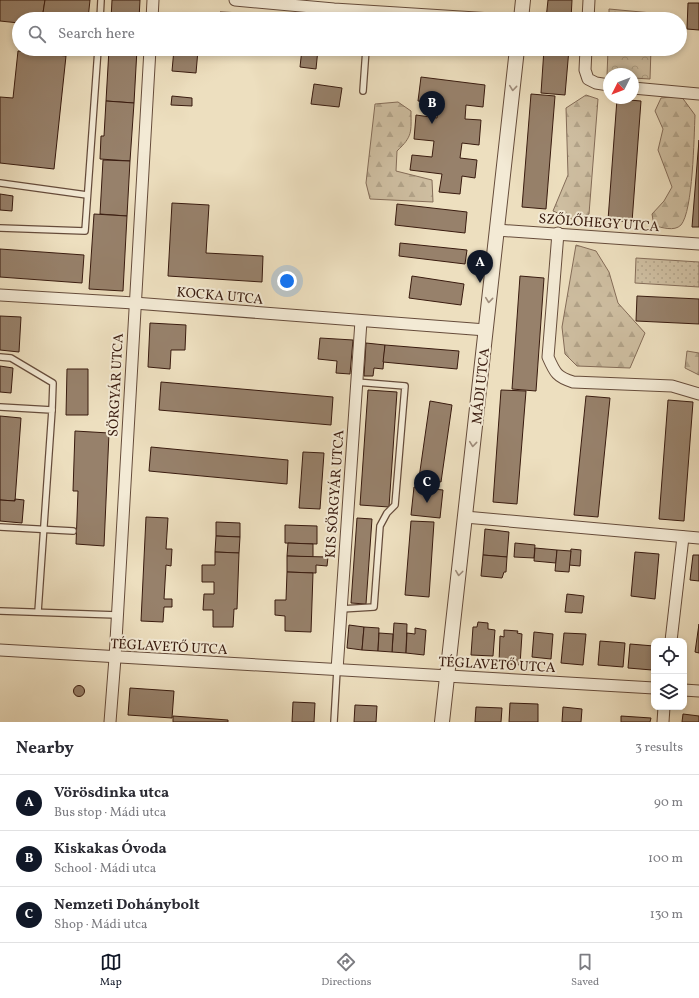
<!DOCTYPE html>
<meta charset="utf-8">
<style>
body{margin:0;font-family:Vollkorn,serif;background:#f7f7f7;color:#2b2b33}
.controls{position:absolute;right:12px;bottom:12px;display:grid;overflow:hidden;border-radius:8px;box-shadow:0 2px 6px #0003}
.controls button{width:36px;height:36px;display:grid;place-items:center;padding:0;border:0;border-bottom:1px solid #e1e1e2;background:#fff;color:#2b2b33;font:20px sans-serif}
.compass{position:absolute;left:603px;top:68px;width:36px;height:36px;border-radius:50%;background:#fff;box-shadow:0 2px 6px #0003;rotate:228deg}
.you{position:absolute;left:287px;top:281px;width:14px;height:14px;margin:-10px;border:3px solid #fff;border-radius:50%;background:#1a73e8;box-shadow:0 0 0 6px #1a73e833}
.badge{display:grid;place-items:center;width:26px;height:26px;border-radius:50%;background:#111827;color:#fff;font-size:13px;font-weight:700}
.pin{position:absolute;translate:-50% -33px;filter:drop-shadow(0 1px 2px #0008)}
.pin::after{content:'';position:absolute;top:21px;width:14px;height:12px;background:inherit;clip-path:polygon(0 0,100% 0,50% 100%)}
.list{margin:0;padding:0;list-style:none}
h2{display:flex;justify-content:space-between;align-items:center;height:52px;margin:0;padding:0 16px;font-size:17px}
h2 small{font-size:13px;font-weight:400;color:#7c7c81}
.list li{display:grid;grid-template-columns:26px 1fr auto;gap:12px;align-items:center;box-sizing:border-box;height:56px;padding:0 16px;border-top:1px solid #e1e1e2}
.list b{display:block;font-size:15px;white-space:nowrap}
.list p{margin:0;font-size:13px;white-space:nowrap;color:#7c7c81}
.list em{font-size:13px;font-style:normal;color:#7c7c81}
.icon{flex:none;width:22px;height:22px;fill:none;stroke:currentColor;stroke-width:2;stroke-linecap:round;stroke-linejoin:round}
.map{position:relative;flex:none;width:699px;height:722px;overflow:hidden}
.search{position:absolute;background:#fff;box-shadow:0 2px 6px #0003;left:12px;right:12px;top:12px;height:44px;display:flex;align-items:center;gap:10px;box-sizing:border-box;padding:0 14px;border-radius:22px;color:#7c7c81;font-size:15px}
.sheet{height:220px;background:#fff}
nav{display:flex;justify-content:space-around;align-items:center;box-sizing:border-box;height:56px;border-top:1px solid #e1e1e2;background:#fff;font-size:11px;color:#7c7c81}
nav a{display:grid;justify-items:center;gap:2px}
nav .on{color:#111827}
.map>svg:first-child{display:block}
.grass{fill:url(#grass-dots);stroke:#846c58}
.forest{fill:url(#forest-firs);stroke:#846c58}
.park{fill:url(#park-crowns);stroke:#846c58}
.building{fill:#97816b;stroke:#391b0f}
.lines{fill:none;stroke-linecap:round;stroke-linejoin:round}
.service-casing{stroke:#664c3b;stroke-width:8}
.minor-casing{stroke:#664c3b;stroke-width:13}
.tertiary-casing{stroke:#664c3b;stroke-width:16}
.service{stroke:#f3ead5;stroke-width:5.5}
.minor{stroke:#f3ead5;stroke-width:11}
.tertiary{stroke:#f3ead5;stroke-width:14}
.oneway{stroke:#9f8d7c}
.labels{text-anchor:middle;stroke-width:4;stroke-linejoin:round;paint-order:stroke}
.street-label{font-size:14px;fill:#391b0f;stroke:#f3ead5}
</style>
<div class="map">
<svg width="699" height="722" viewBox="0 0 699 722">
<defs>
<pattern id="grass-dots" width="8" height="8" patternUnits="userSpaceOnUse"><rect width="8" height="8" fill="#cebea1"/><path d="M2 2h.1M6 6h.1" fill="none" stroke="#b2a389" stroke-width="1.8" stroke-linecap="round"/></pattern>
<pattern id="forest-firs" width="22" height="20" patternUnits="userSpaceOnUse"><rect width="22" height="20" fill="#cebea1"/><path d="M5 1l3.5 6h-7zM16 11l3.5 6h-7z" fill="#b2a389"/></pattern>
<pattern id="park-crowns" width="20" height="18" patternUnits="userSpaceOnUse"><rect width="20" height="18" fill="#cebea1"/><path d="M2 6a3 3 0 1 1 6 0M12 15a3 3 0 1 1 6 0" fill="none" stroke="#b2a389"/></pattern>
</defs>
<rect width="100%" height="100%" fill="#eddfbf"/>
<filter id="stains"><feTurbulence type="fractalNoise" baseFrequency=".005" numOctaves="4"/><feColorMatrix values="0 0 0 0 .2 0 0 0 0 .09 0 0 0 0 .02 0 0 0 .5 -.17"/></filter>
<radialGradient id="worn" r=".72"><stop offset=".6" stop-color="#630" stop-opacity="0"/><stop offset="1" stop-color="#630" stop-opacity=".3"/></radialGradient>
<path class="grass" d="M636,258L699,262V287L635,283Z"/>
<g class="forest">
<path d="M586,95L598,99L589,214L574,220L553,211L568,175L566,108Z"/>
<path d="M681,96L695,115C694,137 693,211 681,225C674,232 662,227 654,226L652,214L664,201L672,187L658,150L663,129L655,111L661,98Z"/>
<path d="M398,102L411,111C411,132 413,136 397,151L396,171L432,180L433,202L370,199L366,183L375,104Z"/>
<path d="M576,245L596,251L609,272L618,303L645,333L630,368L577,366L565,354L562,327Z"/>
<path d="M687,351L699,353V375L685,368Z"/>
</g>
<g class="park">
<path d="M609,9L652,13V19H609Z"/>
<path d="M608,49H651L650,79L633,78V74H609V76H607Z"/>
</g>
<g class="building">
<path d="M0,0H45L42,19H19V23L0,21Z"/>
<path d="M45,0H90L88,19H42Z"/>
<path d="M112,0H140L139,19H111Z"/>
<path d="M548,0H572L571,19H546Z"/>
<path d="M688,3H699V30L687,29Z"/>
<path d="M220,12L244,13L243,19H220Z"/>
<path d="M181,16L203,18V19H181Z"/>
<path d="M266,17L294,19H266Z"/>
<path d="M109,49H137L134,103L106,101Z"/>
<path d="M174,49L198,50L196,73L172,71Z"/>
<path d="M264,49H281V52L264,51Z"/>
<path d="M302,49H318L316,69L300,67Z"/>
<path d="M451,49H467L466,55L451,53Z"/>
<path d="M544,49H569L565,95L541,93Z"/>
<path d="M18,51L66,56L54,169L0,163V97L13,98Z"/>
<path d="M421,77L485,85L483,107L466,105L465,119L481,120L479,145L462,143L460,158L477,160L475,178L462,176L460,194L439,192L442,174L410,170L412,155L432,157L434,141L414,139L416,115L437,118L439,103L418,101Z"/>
<path d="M314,84L342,88L339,107L311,104Z"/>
<path d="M531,94L555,96L546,209L522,207Z"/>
<path d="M172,96L192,98V106L171,105Z"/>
<path d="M617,99L641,101L632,222L608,220Z"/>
<path d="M106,101L134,103L130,161L100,159L101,136H104Z"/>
<path d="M699,140V227H692Z"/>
<path d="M103,160L130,161L127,216L100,214Z"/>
<path d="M0,194L13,196L12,211L0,210Z"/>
<path d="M172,203L209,205L206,253L263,256L262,282L168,276Z"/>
<path d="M397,204L467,212L465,233L395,225Z"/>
<path d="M94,214L127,216L123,291L89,289Z"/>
<path d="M400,243L467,250L465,264L399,256Z"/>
<path d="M0,249L84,255L82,283L0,277Z"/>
<path d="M412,276L464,284L461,305L409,298Z"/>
<path d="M520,276L544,278L536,391L512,389Z"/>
<path d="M637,296L699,299V324L636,321Z"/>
<path d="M0,316L21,317L19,352L0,350Z"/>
<path d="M150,323L186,325L185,350H171L170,369L148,367Z"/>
<path d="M320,338L353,340L350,374L336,373L337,361L318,359Z"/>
<path d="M366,343L385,345L383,369L374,368L373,376H364Z"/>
<path d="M385,345L459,351L457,369L383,362Z"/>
<path d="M0,366L13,368L11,393L0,392Z"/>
<path d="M67,369H88V415H66Z"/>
<path d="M161,382L333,397L331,425L159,410Z"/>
<path d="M368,390L397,392L389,507L360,505Z"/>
<path d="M501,390L526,391L517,504L493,502Z"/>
<path d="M586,396L610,398L598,517L574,515Z"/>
<path d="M668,400L693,402L684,521L659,519Z"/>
<path d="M430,401L452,405L441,482L419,478Z"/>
<path d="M0,416L21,418L15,501L0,500Z"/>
<path d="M75,431L109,433L104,546L76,544L78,491H73Z"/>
<path d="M151,447L288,460L287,484L149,471Z"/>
<path d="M303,452L324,453L320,509L299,508Z"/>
<path d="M414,487L443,490L440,518L411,515Z"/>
<path d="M15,499L24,500L22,523L0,521V500L15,501Z"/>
<path d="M146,517L168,518L166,549H172L171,566L166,565L164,599H172V607H164L163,622L141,621Z"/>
<path d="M357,518L372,519L366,604L351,603Z"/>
<path d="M411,521L434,522L429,597L405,595Z"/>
<path d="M216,522L240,523V537L216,536Z"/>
<path d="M285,525L317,526V544L285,543Z"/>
<path d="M485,529L509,532L507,557L483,555Z"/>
<path d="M216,536L240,537L239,553L215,552Z"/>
<path d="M288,543L313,544V557L287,556Z"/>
<path d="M515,543L535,545L534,558L514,557Z"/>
<path d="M535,548L557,550L556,563L534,561Z"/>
<path d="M571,549L581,550L580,566L569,565Z"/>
<path d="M557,550L571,551L569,572L555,571Z"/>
<path d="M215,552L239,553L237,609H234L233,627H213V610H203L204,594H214V582H202V565H215Z"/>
<path d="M635,552L659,554L655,599L631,596Z"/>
<path d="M483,555L507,557L506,572H504L502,578L481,576Z"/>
<path d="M693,555H699V581L690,580Z"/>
<path d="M287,556L328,557L327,566L316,565V573L287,572Z"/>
<path d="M287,572L313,573L311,632L285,631V616L275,615V600H286Z"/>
<path d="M567,594L584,596L582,613L565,612Z"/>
<path d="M478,622L488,623V629L495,630L493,656L471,655L473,627H477Z"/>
<path d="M394,623L407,624L406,653L392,652Z"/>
<path d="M699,624V653L695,652Z"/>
<path d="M349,625L364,627L362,650L347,648Z"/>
<path d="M364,627L379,628L378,651L362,650Z"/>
<path d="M415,628L426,630L424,655L406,653L407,633L415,634Z"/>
<path d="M504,630L518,631L517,633L522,634L520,665L499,663L500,636L504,637Z"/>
<path d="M534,632L553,634L551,659L532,657Z"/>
<path d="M379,633L393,634L392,652L378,651Z"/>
<path d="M564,633L586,634L583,665L561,663Z"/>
<path d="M600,641L625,643L623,667L598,665Z"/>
<path d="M630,644L654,646L652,670L628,668Z"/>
<circle cx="79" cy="691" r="5.5"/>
<path d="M130,688L174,691L172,718L128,715Z"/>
<path d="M293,702L315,703L314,722H292Z"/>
<path d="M510,703L538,704V722H509Z"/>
<path d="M355,705L377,706L376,722H354Z"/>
<path d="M476,707L502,708L501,722H475Z"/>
<path d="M563,707L582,709L581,722H562Z"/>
<path d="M683,714L699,716V722H682Z"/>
<path d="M173,716L228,720V722H173Z"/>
<path d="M621,716L651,718L650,722H621Z"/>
</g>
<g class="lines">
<defs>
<g id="service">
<path d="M100,19L101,0"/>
<path d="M369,19V11"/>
<path d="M363,91L366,49"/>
<path d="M0,183L87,195"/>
<path d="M0,228L85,231L98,49"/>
<path d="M0,357L11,358L53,383L52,410"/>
<path d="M0,407L52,410L38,612"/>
<path d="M0,527L73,531"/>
<path d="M341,609L374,607L380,526L387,513L395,505L405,386L356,382"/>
<path d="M0,611L117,615"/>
<path d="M334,722L337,670"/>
</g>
<g id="minor">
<path d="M235,0L334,9L492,19"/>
<path d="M152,19L153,0"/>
<path d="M588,19L589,0"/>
<path d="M586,49L585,70L588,79L596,83L609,85"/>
<path d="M633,88L699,94"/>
<path d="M497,230L699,244"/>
<path d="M558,233L548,357C555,373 557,377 573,382L672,386L699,394"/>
<path d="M0,295L134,303L486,330"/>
<path d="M465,517L699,538"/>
<path d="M671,641L683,537"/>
<path d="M0,650L654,688"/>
<path d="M337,670L361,321"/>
<path d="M684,690L699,691"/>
<path d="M110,722L115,658L150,49"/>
<path d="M663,722L664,707"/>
</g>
<g id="tertiary">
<path d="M521,19L523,0"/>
<path d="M442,722L517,49"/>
</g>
</defs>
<use href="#service" class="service-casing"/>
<use href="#minor" class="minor-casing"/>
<use href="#tertiary" class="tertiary-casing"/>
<use href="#service" class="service"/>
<use href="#minor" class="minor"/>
<use href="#tertiary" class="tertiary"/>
</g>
<defs><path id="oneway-chevron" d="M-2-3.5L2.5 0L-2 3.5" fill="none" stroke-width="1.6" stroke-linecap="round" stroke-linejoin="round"/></defs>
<g class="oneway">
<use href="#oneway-chevron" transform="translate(513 88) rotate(96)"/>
<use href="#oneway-chevron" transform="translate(489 300) rotate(96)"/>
<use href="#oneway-chevron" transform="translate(473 444) rotate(96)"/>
<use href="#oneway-chevron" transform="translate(459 573) rotate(97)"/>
</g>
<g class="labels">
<g class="street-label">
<text transform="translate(599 222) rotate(4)" y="5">SZŐLŐHEGY UTCA</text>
<text transform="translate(220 295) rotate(5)" y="5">KOCKA UTCA</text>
<text transform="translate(115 385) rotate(-87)" y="5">SÖRGYÁR UTCA</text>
<text transform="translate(480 386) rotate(-84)" y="5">MÁDI UTCA</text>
<text transform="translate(334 494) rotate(-86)" y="5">KIS SÖRGYÁR UTCA</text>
<text transform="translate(169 646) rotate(3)" y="5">TÉGLAVETŐ UTCA</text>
<text transform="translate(497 664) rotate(3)" y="5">TÉGLAVETŐ UTCA</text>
</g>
</g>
<rect width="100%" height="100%" filter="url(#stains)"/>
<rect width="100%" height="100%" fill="url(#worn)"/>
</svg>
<div class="controls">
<button><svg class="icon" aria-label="locate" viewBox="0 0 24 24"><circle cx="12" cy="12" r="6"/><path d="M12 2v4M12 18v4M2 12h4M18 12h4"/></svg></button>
<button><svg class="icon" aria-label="layers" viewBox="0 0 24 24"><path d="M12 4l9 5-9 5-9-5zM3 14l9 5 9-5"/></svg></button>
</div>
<svg class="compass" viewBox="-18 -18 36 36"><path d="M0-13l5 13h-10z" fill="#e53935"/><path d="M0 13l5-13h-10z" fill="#7c7c81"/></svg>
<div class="you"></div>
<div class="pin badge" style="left:480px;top:283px">A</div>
<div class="pin badge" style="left:432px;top:124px">B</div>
<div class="pin badge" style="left:427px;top:503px">C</div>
<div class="search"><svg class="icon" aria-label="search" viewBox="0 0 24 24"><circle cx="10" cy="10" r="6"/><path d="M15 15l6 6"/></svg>Search here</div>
</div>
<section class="sheet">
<h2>Nearby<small>3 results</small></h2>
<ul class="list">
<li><span class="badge">A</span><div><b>Vörösdinka utca</b><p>Bus stop · Mádi utca</p></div><em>90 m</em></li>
<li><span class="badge">B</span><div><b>Kiskakas Óvoda</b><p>School · Mádi utca</p></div><em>100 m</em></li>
<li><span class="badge">C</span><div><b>Nemzeti Dohánybolt</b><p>Shop · Mádi utca</p></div><em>130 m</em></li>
</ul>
</section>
<nav>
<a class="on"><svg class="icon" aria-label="map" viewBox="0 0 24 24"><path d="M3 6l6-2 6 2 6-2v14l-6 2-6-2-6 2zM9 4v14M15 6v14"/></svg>Map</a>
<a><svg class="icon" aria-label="directions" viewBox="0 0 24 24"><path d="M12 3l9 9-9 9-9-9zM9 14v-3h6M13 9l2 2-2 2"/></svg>Directions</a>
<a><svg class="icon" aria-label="saved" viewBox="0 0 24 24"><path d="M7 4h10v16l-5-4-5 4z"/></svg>Saved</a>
</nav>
